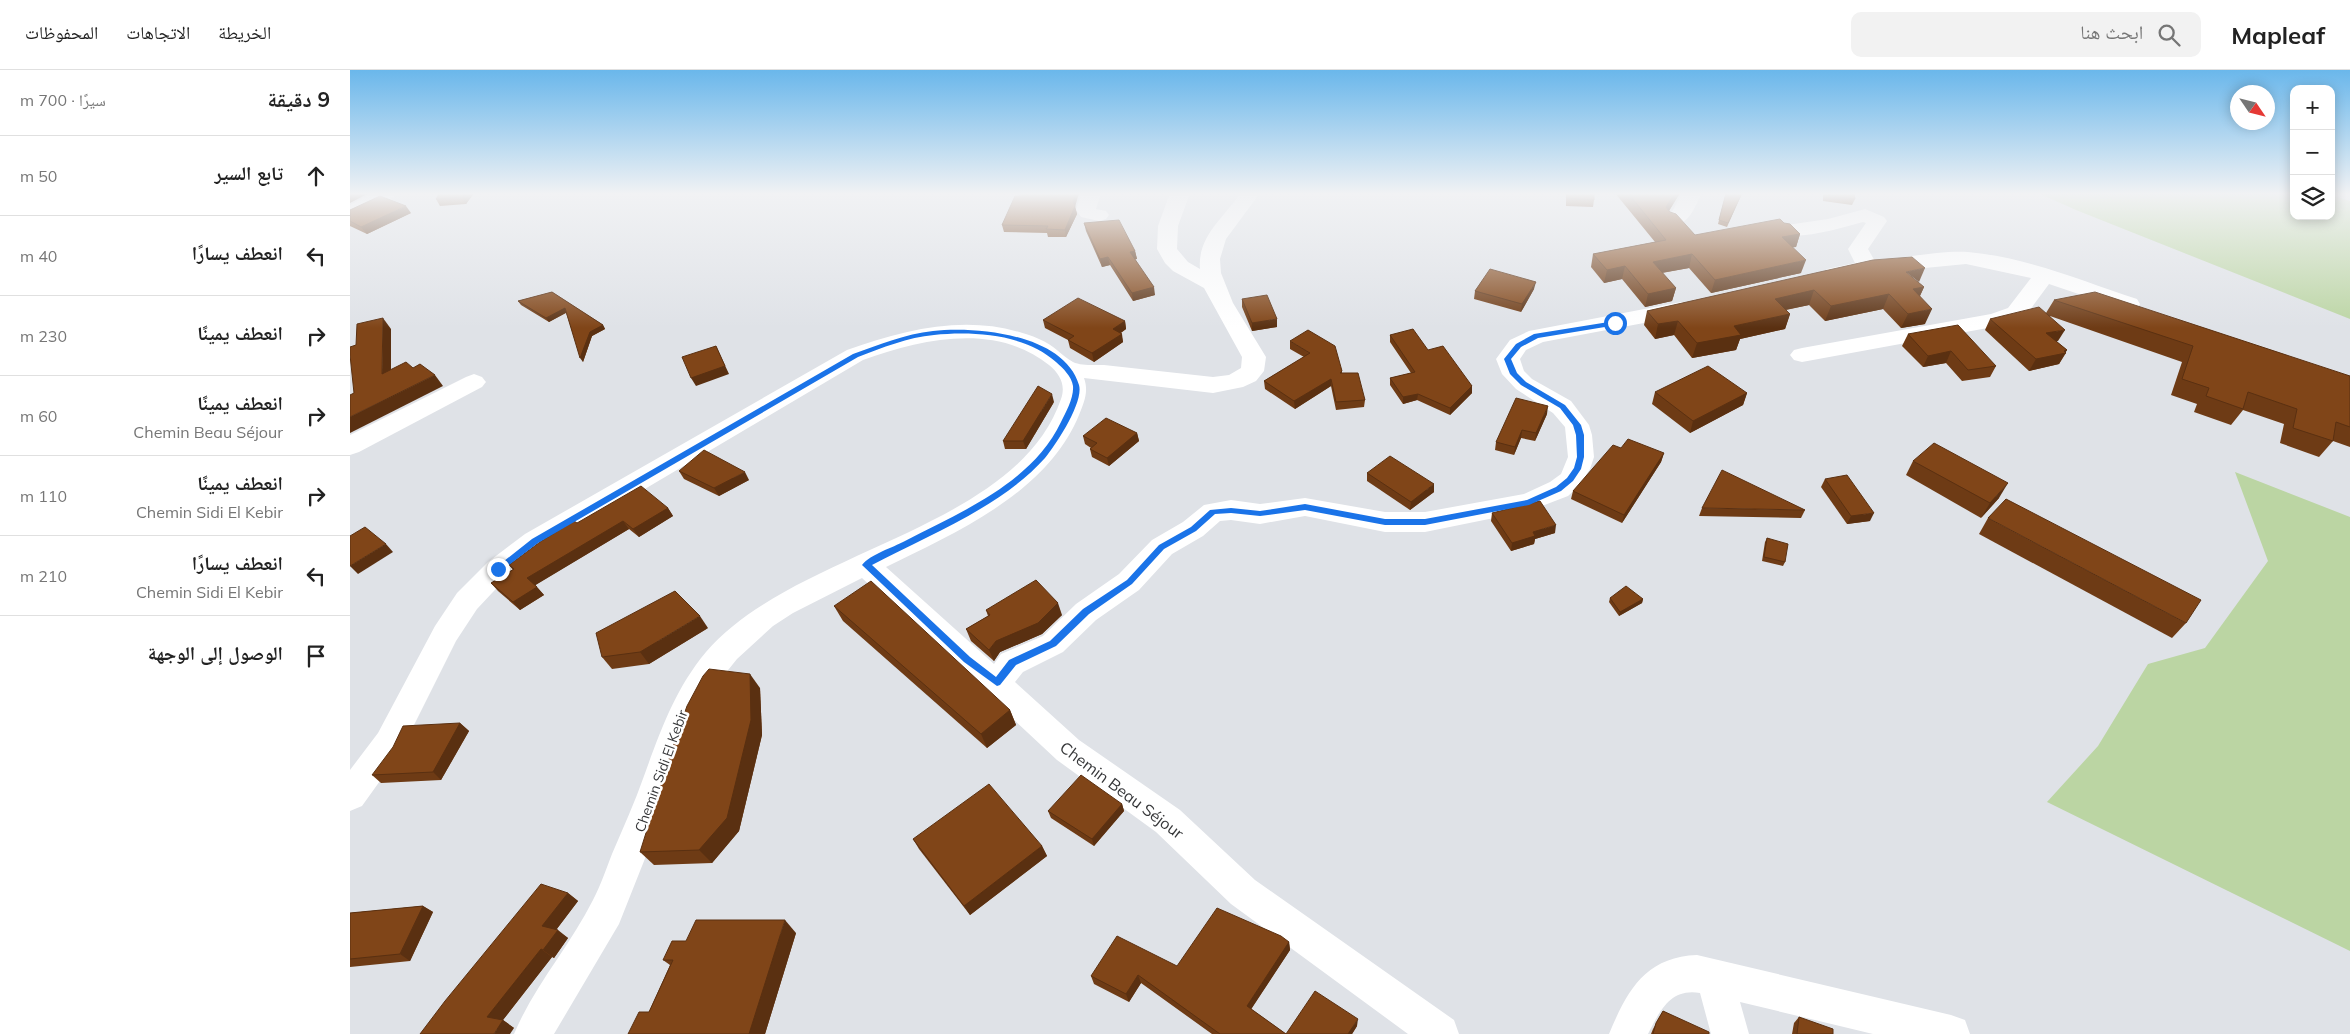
<!DOCTYPE html>
<html lang="ar">
<meta charset="utf-8">
<style>
body{margin:0;font-family:Mulish,"Noto Naskh Arabic",sans-serif;background:#f2f2f2;color:#222;direction:rtl}
.controls{position:absolute;right:15px;top:15px;display:grid;overflow:hidden;border-radius:10px;box-shadow:0 2px 12px #0003}
.controls button{width:45px;height:45px;display:grid;place-items:center;padding:0;border:0;border-bottom:1px solid #e0e0e0;background:#fff;color:#222;font:25px sans-serif}
.compass{position:absolute;left:1880px;top:15px;width:45px;height:45px;border-radius:50%;background:#fff;box-shadow:0 2px 12px #0003;rotate:125deg}
.stop{position:absolute;width:15px;height:15px;margin:-11px;border:4px solid #1a73e8;border-radius:50%;background:#fff}
.stop.end{background:#1a73e8;border-color:#fff;box-shadow:0 1px 5px #0008}
.list{margin:0;padding:0;list-style:none}
h2{display:flex;justify-content:space-between;align-items:center;height:65px;margin:0;padding:0 20px;font-size:21px}
h2 small{font-size:16px;font-weight:400;color:#767676}
.list li{display:grid;grid-template-columns:32px 1fr auto;gap:15px;align-items:center;box-sizing:border-box;height:80px;padding:0 20px;border-top:1px solid #e0e0e0}
.list b{display:block;font-size:19px;white-space:nowrap}
.list p{margin:0;font-size:16px;white-space:nowrap;color:#767676}
.list em{font-size:16px;font-style:normal;color:#767676}
.icon{flex:none;width:28px;height:28px;fill:none;stroke:currentColor;stroke-width:2;stroke-linecap:round;stroke-linejoin:round}
.map{position:relative;flex:none;width:2000px;height:964px;overflow:hidden;direction:ltr}
header{display:flex;align-items:center;gap:30px;box-sizing:border-box;height:70px;padding:0 25px;background:#fff;border-bottom:1px solid #e0e0e0}
header strong{font-size:24px}
nav{display:flex;gap:28px;margin-inline-start:auto;font-size:18px}
.search{width:350px;height:45px;background:#f2f2f2;display:flex;align-items:center;gap:12px;box-sizing:border-box;padding:0 18px;border-radius:10px;color:#767676;font-size:19px}
main{display:flex}
aside{flex:1;background:#fff}
.map>svg:first-child{display:block}
.green{fill:#bbd5a3}
.lines{fill:none;stroke-linecap:round;stroke-linejoin:round}
.minor{fill:#fff;fill-rule:evenodd}
.wall{fill:#6e3b15}
.shaded-wall{fill:#5a3011}
.building{fill:#804518;stroke:#5a3011}
.route{fill:#1a73e8}
.labels{text-anchor:middle;stroke-width:5;stroke-linejoin:round;paint-order:stroke}
.street-label{font-size:14px;fill:#363739;stroke:#fff}
.near-street-label{font-size:16px;fill:#363739;stroke:#fff}
</style>
<header>
<strong>Mapleaf</strong>
<div class="search"><svg class="icon" aria-label="search" viewBox="0 0 24 24"><circle cx="10" cy="10" r="6"/><path d="M15 15l6 6"/></svg>ابحث هنا</div>
<nav><a>الخريطة</a><a>الاتجاهات</a><a>المحفوظات</a></nav>
</header>
<main>
<div class="map">
<svg width="2000" height="964" viewBox="0 0 2000 964">
<rect width="100%" height="100%" fill="#dfe2e7"/>
<g class="green">
<path d="M1688,123H1944V146H1981V125L2000,131V249L1726,140Z"/>
<path d="M1885,402L2000,447V881L1697,732L1748,676L1798,594L1855,578L1918,491Z"/>
</g>
<g class="lines">
<g class="minor">
<path d="M22,123H46L44,127L0,149V135Z"/>
<path d="M731,123H751L746,139L756,141L759,145L756,149L749,151L731,147L726,140Z"/>
<path d="M820,123H840L828,156L827,179L838,192L850,199C847,167 874,147 891,123H910L876,169L870,189L871,203L883,233L916,287L914,301L906,311L893,317L863,323L734,308C739,322 734,332 729,345C697,423 607,462 536,497L644,594L651,584L693,566L726,534L769,504L802,470L833,452L854,435L881,430L910,434L955,428L1035,442H1075L1174,424L1200,412L1211,404L1218,387L1215,357L1203,343L1166,319L1152,304L1146,289L1160,270L1179,261L1331,232L1339,234L1342,239L1339,244L1331,246L1193,272L1176,280L1170,289L1174,301L1182,309L1221,331L1239,355L1242,365L1244,387L1240,399L1229,416L1218,426L1179,441L1075,462H1035L955,446L910,454L881,450L870,451L853,466L822,484L789,520L746,550L713,582L673,602L665,612L729,670L830,740L905,810L1104,950L1109,964H1058L881,834L806,762L707,690L512,508L443,543L423,556L387,589L362,620L347,650L319,728L269,854L204,964H164C184,916 220,876 243,830C251,815 256,799 262,784C273,758 285,732 294,706C310,662 325,619 356,582C444,479 666,461 711,329C716,315 710,304 699,295C645,252 572,269 513,290L195,478L158,506L127,539L106,571L50,683L12,736L0,741V700L28,663L85,556L107,523L138,492L175,464L497,280C559,258 625,242 689,269C704,275 712,286 723,292C731,296 745,295 754,295C790,299 827,303 863,307L879,305L891,298L892,287L854,218L823,201L815,193L807,179L808,156Z"/>
<path d="M1332,123H1352C1344,138 1338,159 1318,154L1315,150L1323,140Z"/>
<path d="M1515,139L1534,147L1537,151L1518,179L1526,193L1534,190C1557,187 1596,180 1618,182C1676,187 1732,211 1787,229L1790,234L1787,239L1779,241L1699,214L1674,248L1654,255L1452,292L1444,290L1440,285L1444,280L1452,278L1641,244L1658,238L1681,208L1616,194L1534,202L1526,199L1485,210L1477,209L1474,204L1477,199L1505,193L1498,179L1516,153L1513,152C1490,158 1453,170 1430,164L1427,160L1430,156L1478,149Z"/>
<path d="M124,304L132,307L136,312L132,317L9,382L0,385V365L116,307Z"/>
<path d="M1347,885L1601,945L1615,950L1620,964H1523L1390,932L1399,964H1361L1350,923C1320,918 1310,941 1298,964H1259C1277,921 1295,887 1347,885Z"/>
</g>
</g>
<g class="wall">
<path d="M124,123L116,134L90,136L86,129Z"/>
<path d="M1216,123H1244V130L1243,137L1216,136Z"/>
<path d="M1265,123H1330L1319,141L1345,165L1434,153L1450,164L1446,177H1442L1451,203L1361,223L1339,198L1312,203L1326,218L1322,231L1295,237L1272,209L1254,213L1241,197L1243,184L1305,172Z"/>
<path d="M1376,123H1392L1377,157L1368,154Z"/>
<path d="M1473,123H1504L1505,129L1502,135L1473,131Z"/>
<path d="M670,126L725,136L727,144L716,167H698L697,163L654,162L652,155Z"/>
<path d="M0,140L61,143L17,164L0,156Z"/>
<path d="M734,153L785,181L787,189H785L805,225L783,231L760,195L752,197L736,161Z"/>
<path d="M1523,190L1568,212L1574,217L1570,226L1575,254L1551,258L1533,239L1475,251L1459,235L1436,240L1440,244L1435,259L1390,269L1386,280L1342,288L1324,265L1305,269L1294,255L1297,241Z"/>
<path d="M1184,219L1171,242L1124,229L1125,221Z"/>
<path d="M202,222L253,255L255,259L242,266L233,292L216,243L199,252L171,235L168,231Z"/>
<path d="M892,229L927,257L902,261L892,237Z"/>
<path d="M1704,230L2000,306V377L1983,371L1969,387L1930,373L1934,354L1893,340L1881,355L1844,342L1847,334L1821,325L1832,292L1700,246L1708,271H1706L1717,280L1715,282L1716,283L1709,294L1679,301L1635,260L1640,249L1696,243Z"/>
<path d="M693,250L775,251L776,259L771,263L773,272L744,292L720,278L718,270L695,258Z"/>
<path d="M1558,264L1646,296L1640,307L1612,311L1596,293L1573,297L1552,276Z"/>
<path d="M1040,265L1078,280L1122,316V323L1100,345L1067,330L1053,334L1040,315V308L1061,303L1040,272Z"/>
<path d="M940,271L992,301V303L1015,330L1014,337L986,340L981,316L945,339L915,319L914,311L954,287L940,279Z"/>
<path d="M1305,322L1397,323L1393,335L1340,363L1302,334Z"/>
<path d="M704,332L676,379H655L653,371Z"/>
<path d="M1197,344L1185,371L1171,368L1164,385L1145,380L1146,372Z"/>
<path d="M787,363L789,371L759,396L742,387L740,379L741,378L735,374L733,366Z"/>
<path d="M1314,383L1311,392L1272,453L1221,429L1223,421Z"/>
<path d="M1563,391L1649,428L1631,448L1556,405Z"/>
<path d="M329,401L399,410L369,426L334,409Z"/>
<path d="M1017,403L1084,422L1060,440L1017,411Z"/>
<path d="M1475,409L1520,451L1497,454L1471,417Z"/>
<path d="M318,438L323,446L289,467L279,459L185,515L194,525L170,540L148,521L141,513L163,500L159,495L227,453Z"/>
<path d="M1352,438L1455,440L1451,448L1349,446Z"/>
<path d="M1142,443L1205,463L1185,469L1184,474L1161,481L1141,451Z"/>
<path d="M1638,448L1836,553L1822,568L1629,464Z"/>
<path d="M1417,468L1435,492L1433,496L1412,491L1415,472Z"/>
<path d="M1260,528L1293,529L1292,533L1269,546L1259,532Z"/>
<path d="M484,536L660,640L666,655L637,678L493,551Z"/>
<path d="M636,540L712,545L692,564L650,582L644,591L621,571L616,559L638,546Z"/>
<path d="M358,558L299,594L262,599L252,587Z"/>
<path d="M410,618L412,665L389,761L362,793L304,795L290,782Z"/>
<path d="M110,653L119,661L91,710L31,713L22,705Z"/>
<path d="M772,734L774,741L744,776L701,748L698,741Z"/>
<path d="M563,769L692,776L697,786L620,845L569,779Z"/>
<path d="M218,823L228,831L206,860L218,868L204,888L202,887L153,950L164,958L70,964Z"/>
<path d="M73,836L83,842L60,891L0,897V843Z"/>
<path d="M446,863L415,964H278L299,942L320,895L313,890L336,871Z"/>
<path d="M939,872L940,880L901,939L936,964L1007,956L1002,964H862L791,913L779,932L744,914L741,906L827,896Z"/>
<path d="M1313,941L1359,964H1301L1303,959Z"/>
<path d="M1449,947L1483,964H1442L1444,953Z"/>
</g>
<g class="shaded-wall">
<path d="M0,123H19L0,133Z"/>
<path d="M115,123H124L116,134L112,127Z"/>
<path d="M725,123H729L725,137L727,144L716,167L715,160Z"/>
<path d="M1325,123H1330L1313,150L1316,137Z"/>
<path d="M56,136L61,143L17,164L11,157Z"/>
<path d="M1450,164L1446,177L1428,180L1432,167Z"/>
<path d="M785,181L787,189L781,190L780,182Z"/>
<path d="M1342,184L1339,198L1299,205L1303,192Z"/>
<path d="M758,187L760,195L752,197L750,189Z"/>
<path d="M1456,190L1451,203L1361,223L1365,210Z"/>
<path d="M1275,196L1272,209L1254,213L1257,200Z"/>
<path d="M1575,198L1569,212L1556,202Z"/>
<path d="M1186,212L1184,219L1171,242L1172,234Z"/>
<path d="M804,217L805,225L783,231L782,223Z"/>
<path d="M1574,217L1567,232L1563,219Z"/>
<path d="M1326,218L1322,231L1295,237L1298,224Z"/>
<path d="M1464,220L1459,235L1420,243L1425,229Z"/>
<path d="M1539,224L1533,239L1475,251L1481,236Z"/>
<path d="M215,238L217,242L199,252L196,248Z"/>
<path d="M1582,239L1575,254L1551,258L1558,244Z"/>
<path d="M1440,244L1435,259L1390,269L1386,280L1342,288L1347,273L1384,256Z"/>
<path d="M33,248L41,259V316L32,304Z"/>
<path d="M927,249V257L902,261V253Z"/>
<path d="M775,251L776,259L764,267L763,259Z"/>
<path d="M1328,251L1324,265L1305,269L1308,254Z"/>
<path d="M253,255L255,259L242,266L233,292L230,288L240,262Z"/>
<path d="M1715,260L1708,271L1690,274L1696,263Z"/>
<path d="M772,264L773,272L744,292L742,283Z"/>
<path d="M366,276L379,304L346,316L341,308Z"/>
<path d="M1717,280L1709,294L1679,301L1686,289Z"/>
<path d="M1601,281L1596,293L1573,297L1578,286Z"/>
<path d="M85,305L93,316L0,363V347Z"/>
<path d="M981,309V316L945,339L944,331Z"/>
<path d="M1122,316V323L1100,345V338Z"/>
<path d="M1397,323L1393,335L1340,363L1343,351Z"/>
<path d="M702,324L704,332L676,379L673,371Z"/>
<path d="M1068,324L1067,330L1053,334V327Z"/>
<path d="M1198,336L1197,344L1185,371L1186,363Z"/>
<path d="M1172,360L1171,368L1164,385L1165,377Z"/>
<path d="M787,363L789,371L759,396L757,388Z"/>
<path d="M1314,383L1311,392L1272,453L1274,445Z"/>
<path d="M395,402L399,410L369,426L364,418Z"/>
<path d="M1658,413L1649,428L1631,448L1640,433Z"/>
<path d="M1084,414V422L1060,440L1061,432Z"/>
<path d="M318,438L323,446L289,467L283,459Z"/>
<path d="M1524,443L1520,451L1497,454L1501,446Z"/>
<path d="M273,451L279,459L184,516L177,508Z"/>
<path d="M1206,455L1205,463L1185,469L1184,474L1161,481L1162,473L1183,462Z"/>
<path d="M36,474L43,482L8,504L0,496Z"/>
<path d="M187,517L194,525L170,540L163,532Z"/>
<path d="M1293,529L1292,533L1269,546L1270,542Z"/>
<path d="M708,533L712,545L692,564L650,582L644,591L639,580L646,571Z"/>
<path d="M350,546L358,558L299,594L290,582Z"/>
<path d="M400,604L410,618L412,665L389,761L362,793L349,780Z"/>
<path d="M660,640L666,655L637,678L631,664Z"/>
<path d="M110,653L119,661L91,710L83,702Z"/>
<path d="M772,734L774,741L744,776L742,769Z"/>
<path d="M692,776L697,786L620,845L614,836Z"/>
<path d="M218,823L228,831L203,864L192,856Z"/>
<path d="M73,836L83,842L60,891L50,884Z"/>
<path d="M435,850L446,863L415,964H399Z"/>
<path d="M208,860L218,868L204,888L193,880Z"/>
<path d="M939,872L940,880L898,944L897,936Z"/>
<path d="M191,879L202,887L149,955L137,947Z"/>
<path d="M788,905L791,913L779,932L776,924Z"/>
<path d="M1008,949L1007,956L1002,964H998Z"/>
<path d="M153,950L164,958L160,964H144Z"/>
</g>
<g class="building">
<path d="M90,123H115L112,127L86,129Z"/>
<path d="M671,123H725L723,132L725,136L715,160L696,159L698,156L652,155L665,126H670Z"/>
<path d="M1217,123H1244V130L1217,128Z"/>
<path d="M1278,123H1325L1316,137L1320,142L1326,144L1345,165L1430,149L1434,153L1440,154L1450,164L1432,167L1456,190L1365,210L1342,184L1303,192L1326,218L1298,224L1275,196L1257,200L1243,184L1316,170Z"/>
<path d="M1376,123H1392L1378,153L1369,150Z"/>
<path d="M1475,123H1504L1505,129L1475,125Z"/>
<path d="M30,126L56,136L11,157L0,151V140Z"/>
<path d="M769,150L785,181L780,182L804,217L782,223L758,187L750,189L734,153Z"/>
<path d="M1562,187L1575,198L1556,202L1574,217L1563,219L1582,239L1558,244L1539,224L1481,236L1464,220L1425,229L1440,244L1384,256L1391,265L1347,273L1328,251L1308,254L1297,241L1523,190Z"/>
<path d="M1140,199L1186,212L1172,234L1125,221Z"/>
<path d="M202,222L253,255L240,262L230,288L215,238L196,248L168,231Z"/>
<path d="M1745,222L2000,306V357L1986,352L1983,371L1943,358L1947,339L1898,322L1893,339L1856,326L1859,318L1832,309L1843,276L1704,230Z"/>
<path d="M917,225L927,249L902,253L892,229Z"/>
<path d="M728,228L775,251L763,259L772,264L742,283L718,270L724,266L693,250Z"/>
<path d="M1689,237L1715,260L1696,263L1717,280L1714,281L1716,283L1686,289L1640,249Z"/>
<path d="M33,248L32,304L56,292L63,298L70,294L85,305L0,347V325L4,323L0,285V277L6,275L7,254Z"/>
<path d="M1608,255L1646,296L1618,300L1601,281L1578,286L1558,264Z"/>
<path d="M1063,259L1078,280L1093,276L1122,316L1100,338L1068,324L1053,327L1040,308L1065,302L1040,265Z"/>
<path d="M958,260L985,276L992,301L990,303H1008L1015,330L986,332L981,309L944,331L914,311L960,283L940,271Z"/>
<path d="M366,276L375,296L341,308L332,287Z"/>
<path d="M1358,296L1397,323L1343,351L1305,322Z"/>
<path d="M688,316L702,324L673,371H653Z"/>
<path d="M1166,328L1198,336L1186,363L1172,360L1165,377L1146,372Z"/>
<path d="M756,348L787,363L757,388L740,379L747,373L733,366Z"/>
<path d="M1278,369L1314,383L1274,445L1223,421L1263,375L1271,378Z"/>
<path d="M1584,373L1658,413L1640,433L1563,391Z"/>
<path d="M354,380L395,402L364,418L329,401Z"/>
<path d="M1040,386L1084,414L1061,432L1017,403Z"/>
<path d="M1372,400L1455,440L1352,438Z"/>
<path d="M1497,405L1524,443L1501,446L1475,409Z"/>
<path d="M291,416L318,438L283,459L273,451L177,508L187,517L163,532L141,513L164,499L159,495L190,472L224,451L227,453Z"/>
<path d="M1656,429L1851,530L1836,553L1638,448Z"/>
<path d="M1190,431L1206,455L1183,462L1185,466L1162,473L1142,443Z"/>
<path d="M15,457L36,474L0,496V466Z"/>
<path d="M1417,468L1438,474L1435,492L1414,487Z"/>
<path d="M686,510L708,533L688,553L646,571L639,580L616,559L640,545L636,540Z"/>
<path d="M521,511L660,640L631,664L484,536Z"/>
<path d="M1276,516L1293,529L1270,542L1260,528Z"/>
<path d="M325,521L350,546L290,582L252,587L246,563Z"/>
<path d="M359,599L400,604L401,650L377,748L349,780L290,782L326,667L337,636L353,606Z"/>
<path d="M110,653L83,702L22,705L43,677L53,656Z"/>
<path d="M731,705L772,734L742,769L698,741Z"/>
<path d="M639,714L692,776L614,836L563,769Z"/>
<path d="M191,814L218,823L192,856L208,860L193,880L191,879L137,947L153,950L144,964H70L95,931Z"/>
<path d="M73,836L50,884L0,889V843Z"/>
<path d="M867,838L931,866L939,872L897,936L936,964L965,921L1008,949L998,964H870L788,905L776,924L741,906L767,866L827,896Z"/>
<path d="M346,850H435L399,964H278L289,942H299L323,890H313L322,871H336Z"/>
<path d="M1313,941L1359,962V964H1303L1306,953Z"/>
<path d="M1449,947L1483,959V964H1447Z"/>
</g>
<linearGradient id="sky" x2="0" y2="1"><stop stop-color="#6ab7eb"/><stop offset="0.48" stop-color="#f1f2f4"/><stop offset="1" stop-color="#f1f2f4" stop-opacity="0"/></linearGradient>
<rect width="2000" height="258" fill="url(#sky)"/>
<path class="route" d="M1265,251L1267,255L1188,268L1171,277L1161,289L1167,303L1176,312L1215,335L1231,355L1234,365V387L1231,399L1223,411L1211,421L1179,435L1075,455H1035L955,440L910,446L881,443L865,444L846,461L814,479L782,514L739,544L706,576L666,595L650,615L647,616L614,592L512,495C521,484 542,478 555,471C611,442 682,413 711,352C716,342 724,328 723,316C722,307 713,298 706,292C675,264 623,261 584,265C558,267 532,278 508,287L188,473L151,501H145L144,499L182,469L503,284C529,275 555,264 583,261C626,256 714,264 729,315C734,332 706,375 695,388C651,437 579,465 522,495L620,587L646,607L659,590L700,571L733,539L777,510L809,475L841,457L860,440L881,438L910,441L955,434L1035,449H1075L1177,430L1206,417L1217,408L1224,398L1227,387L1226,365L1223,355L1210,338L1171,315L1160,304L1154,289L1166,274L1184,264Z"/>
<g class="labels">
<g class="street-label">
<text transform="translate(311 701) rotate(-70)" y="5">Chemin Sidi El Kebir</text>
</g>
<g class="near-street-label">
<text transform="translate(772 720) rotate(37)" y="6">Chemin Beau Séjour</text>
</g>
</g>
</svg>
<div class="controls">
<button>+</button>
<button>−</button>
<button><svg class="icon" aria-label="layers" viewBox="0 0 24 24"><path d="M12 4l9 5-9 5-9-5zM3 14l9 5 9-5"/></svg></button>
</div>
<svg class="compass" viewBox="-18 -18 36 36"><path d="M0-13l5 13h-10z" fill="#e53935"/><path d="M0 13l5-13h-10z" fill="#767676"/></svg>
<div class="stop" style="left:1265px;top:253px"></div>
<div class="stop end" style="left:148px;top:499px"></div>
</div>
<aside>
<h2>9 دقيقة<small>سيرًا · 700 m</small></h2>
<ul class="list">
<li><svg class="icon" aria-label="ahead" viewBox="0 0 24 24"><path d="M12 20V5M6 11l6-6 6 6"/></svg><div><b>تابع السير</b></div><em>50 m</em></li>
<li><svg class="icon" aria-label="left" viewBox="0 0 24 24"><path d="M17 20v-9H6M10 6l-5 5 5 5"/></svg><div><b>انعطف يسارًا</b></div><em>40 m</em></li>
<li><svg class="icon" aria-label="right" viewBox="0 0 24 24"><path d="M7 20v-9h11M14 6l5 5-5 5"/></svg><div><b>انعطف يمينًا</b></div><em>230 m</em></li>
<li><svg class="icon" aria-label="right" viewBox="0 0 24 24"><path d="M7 20v-9h11M14 6l5 5-5 5"/></svg><div><b>انعطف يمينًا</b><p>Chemin Beau Séjour</p></div><em>60 m</em></li>
<li><svg class="icon" aria-label="right" viewBox="0 0 24 24"><path d="M7 20v-9h11M14 6l5 5-5 5"/></svg><div><b>انعطف يمينًا</b><p>Chemin Sidi El Kebir</p></div><em>110 m</em></li>
<li><svg class="icon" aria-label="left" viewBox="0 0 24 24"><path d="M17 20v-9H6M10 6l-5 5 5 5"/></svg><div><b>انعطف يسارًا</b><p>Chemin Sidi El Kebir</p></div><em>210 m</em></li>
<li><svg class="icon" aria-label="arrive" viewBox="0 0 24 24"><path d="M6 21V4h12l-3 4 3 4H6"/></svg><div><b>الوصول إلى الوجهة</b></div></li>
</ul>
</aside>
</main>
